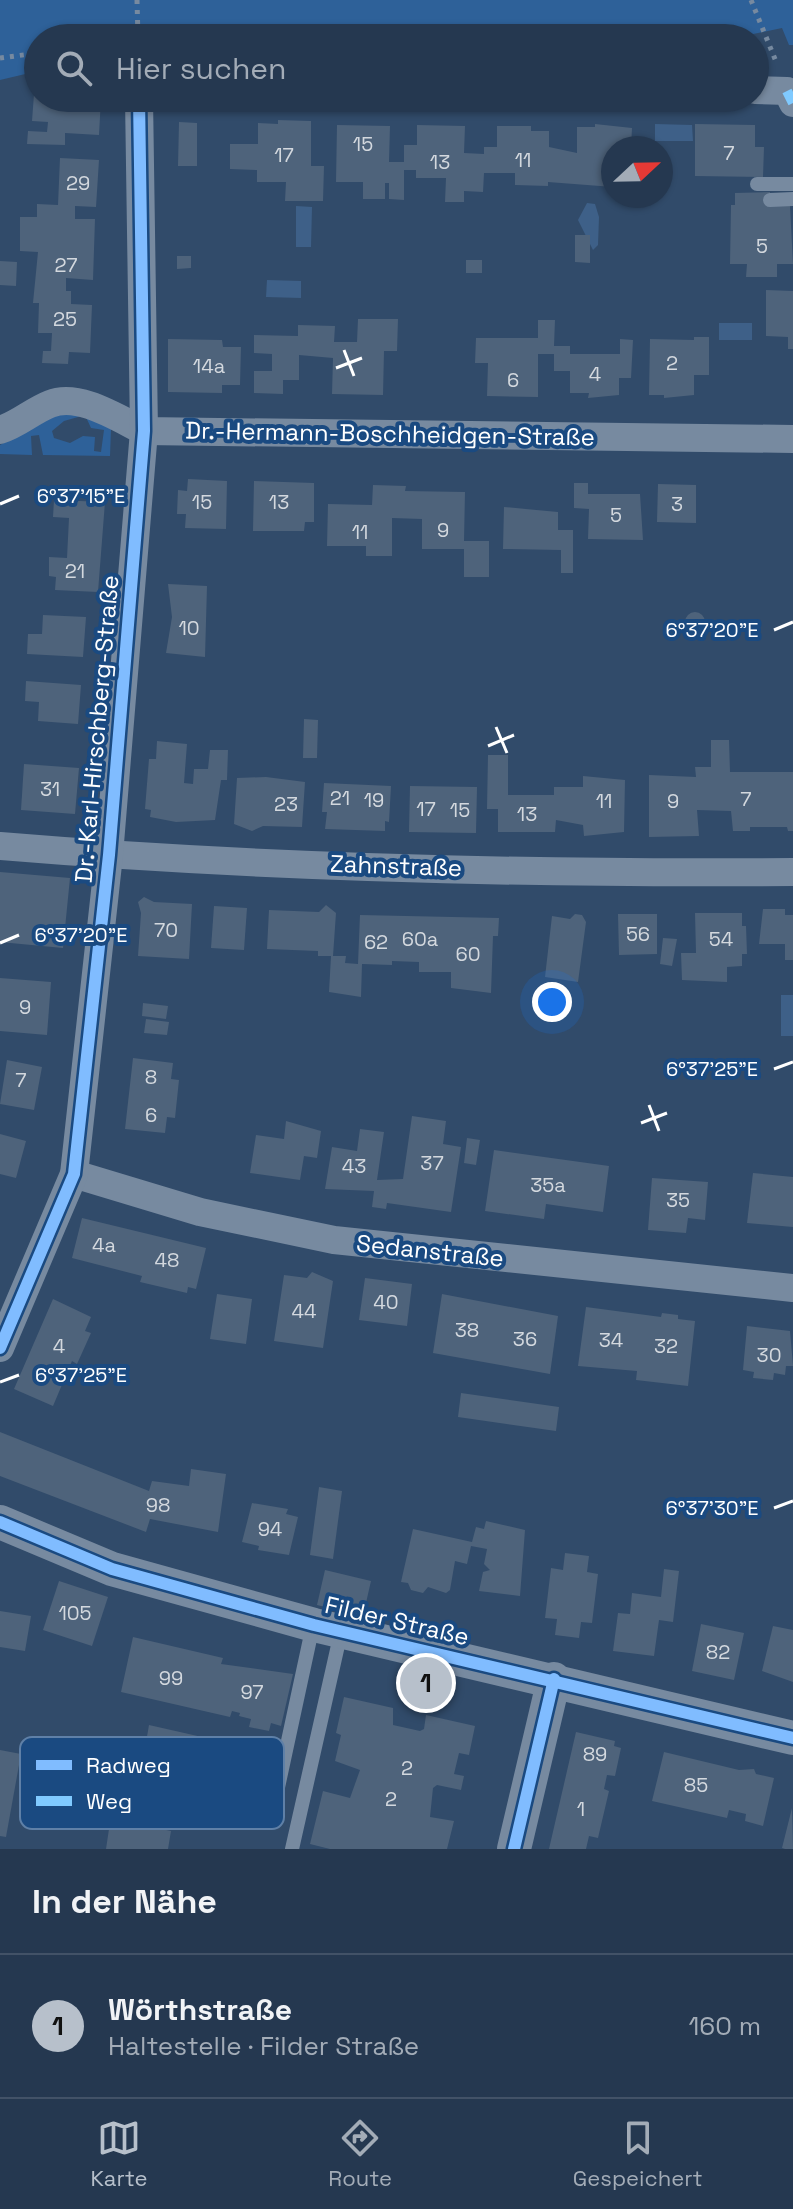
<!DOCTYPE html>
<html lang="de">
<meta charset="utf-8">
<style>
body{margin:0;font-family:"Space Grotesk",sans-serif;background:#2d3f57;color:#f1f3f6}
.compass{position:absolute;left:601px;top:136px;width:72px;height:72px;border-radius:50%;background:#253850;box-shadow:0 2px 6px #0004;rotate:68deg}
.you{position:absolute;left:552px;top:1002px;width:28px;height:28px;margin:-20px;border:6px solid #fff;border-radius:50%;background:#1a73e8;box-shadow:0 0 0 12px #1a73e833}
.badge{display:grid;place-items:center;width:52px;height:52px;border-radius:50%;background:#b7c0cb;color:#111;font-size:26px;font-weight:700}
.pin{position:absolute;translate:-50% -50%;border:4px solid #fff;box-shadow:0 2px 8px #0006}
.list{margin:0;padding:0;list-style:none}
h2{display:flex;justify-content:space-between;align-items:center;height:104px;margin:0;padding:0 32px;font-size:34px}
h2 small{font-size:26px;font-weight:400;color:#a3acb7}
.list li{display:grid;grid-template-columns:52px 1fr auto;gap:24px;align-items:center;box-sizing:border-box;height:144px;padding:0 32px;border-top:2px solid #425267}
.list b{display:block;font-size:30px;white-space:nowrap}
.list p{margin:0;font-size:26px;white-space:nowrap;color:#a3acb7}
.list em{font-size:26px;font-style:normal;color:#a3acb7}
.icon{flex:none;width:44px;height:44px;fill:none;stroke:currentColor;stroke-width:2;stroke-linecap:round;stroke-linejoin:round}
.map{position:relative;flex:none;width:793px;height:1849px;overflow:hidden}
.search{position:absolute;background:#253850;box-shadow:0 2px 6px #0004;left:24px;right:24px;top:24px;height:88px;display:flex;align-items:center;gap:20px;box-sizing:border-box;padding:0 28px;border-radius:44px;color:#a3acb7;font-size:30px}
.sheet{height:248px;background:#253850}
nav{display:flex;justify-content:space-around;align-items:center;box-sizing:border-box;height:112px;border-top:2px solid #425267;background:#253850;font-size:22px;color:#a3acb7}
nav a{display:grid;justify-items:center;gap:4px}
nav .on{color:#b7c0cb}
.map>svg:first-child{display:block}
.green{fill:#2e6199;fill-rule:evenodd}
.water{fill:#3e6088}
.building{fill:#4e637b}
.lines{fill:none;stroke-linecap:round;stroke-linejoin:round}
.path{stroke:#778aa0;stroke-width:5;stroke-dasharray:4 6;stroke-linecap:butt}
.service{stroke:#778aa0;stroke-width:14}
.minor{stroke:#778aa0;stroke-width:28}
.tertiary{stroke:#778aa0;stroke-width:34}
.quiet{stroke:#80caff;stroke-width:10;stroke-dasharray:20 10;stroke-linecap:butt}
.cycleway-casing{stroke:#1a4a81;stroke-width:17}
.cycleway{stroke:#80bcff;stroke-width:12}
.ticks{fill:none;stroke:#fff;stroke-width:3}
.labels{text-anchor:middle;stroke-width:8;stroke-linejoin:round;paint-order:stroke}
.number-label{font-size:20px;fill:#d3d8de}
.street-label{font-size:24px;fill:#fff;stroke:#1a4a81}
.key{fill:#1a4a81;stroke:#5f80a7;stroke-width:2}
.key-label{font-size:22px;fill:#fff}
.ticks-label{font-size:20px;text-anchor:middle;fill:#fff;stroke:#1a4a81;stroke-width:8;stroke-linejoin:round;paint-order:stroke}
</style>
<div class="map">
<svg width="793" height="1849" viewBox="0 0 793 1849">
<rect width="100%" height="100%" fill="#314b6a"/>
<g class="green">
<path d="M0,0H793V45H789L782,28L734,38H38V71L0,80Z"/>
<path d="M59,412L83,413L111,429L110,456L43,455L39,435L31,436L32,455L0,454V445ZM85,415L91,428L104,430L101,452L94,451L95,437L83,436L70,443L54,438L52,431L64,421Z"/>
</g>
<g class="water">
<path d="M655,124L692,125L693,141H655Z"/>
<path d="M587,203L595,204L599,217L598,245L593,250L578,220Z"/>
<path d="M296,206L312,207L311,247H296Z"/>
<path d="M267,280L301,281V298L266,297Z"/>
<rect x="719" y="323" width="33" height="17"/>
<rect x="781" y="995" width="12" height="41"/>
</g>
<g class="building">
<path d="M34,94L38,98H101L99,135L65,133V145L27,144L28,131L47,132L48,122L32,121Z"/>
<path d="M278,120L311,121V166H324L323,201H285L286,182H257V170L230,169V144H258V123L278,124Z"/>
<path d="M179,122L197,123V166H178Z"/>
<path d="M595,124L632,128L631,148H613V187L548,182V186L515,185V173H484L483,192L464,191V202H445L446,178H416V170H404V200L389,199V183H385V199H363V182H336L337,125L390,126L389,162H404V145H417V125L465,126L464,153L484,154V147H497V126H531V131H549V147L577,153V127H595Z"/>
<path d="M695,124L755,125V147H764L763,177L695,176Z"/>
<path d="M60,158L99,160L96,207L75,206V219H95L93,280L66,278V291H71V304L92,305L90,353L69,352L68,364L42,363L43,351H51L52,333H38L39,303H33L38,252L20,251V217H37V204L58,205Z"/>
<path d="M770,192V206H790L793,264H777V277H746L747,264H730L731,205H735V193Z"/>
<path d="M575,235H590V263L575,262Z"/>
<path d="M177,256H191V268L177,269Z"/>
<rect x="466" y="260" width="16" height="13"/>
<path d="M0,261L17,262L16,286L0,285Z"/>
<path d="M766,290L793,291V349H788V337L766,336Z"/>
<path d="M358,319H398L397,351H384L383,395L332,394L333,358L299,355V380H283V394L254,393V371H272V354L254,353V335L298,336V325L335,326L334,342H357Z"/>
<path d="M538,320H555L554,346H570V354H620V339L633,340L631,378H619V395L588,398L589,393H570V371H554V354H538V397L487,396L488,363H475L476,338H538Z"/>
<path d="M694,337H709V375H694V395L664,398V395H649L650,339L694,340Z"/>
<path d="M168,339L222,340L223,347H241L240,385H222V393L168,392Z"/>
<path d="M188,479L227,481L226,529L185,528L186,514H177L178,490L187,491Z"/>
<path d="M254,481L314,483V522H305L304,531H253Z"/>
<path d="M574,483H588V494H640L643,540L588,539L589,509L574,508Z"/>
<path d="M658,484L696,485V523L657,522Z"/>
<path d="M373,485L406,486L405,491L465,492L464,541H489V577H464V549H422V519L392,518V556H366V546H327L328,504L372,505Z"/>
<path d="M54,500L105,502L98,592L55,590L56,577L49,576V557L67,558L69,518L53,517Z"/>
<path d="M504,507L558,512V530H573V573H561V550L503,549Z"/>
<path d="M168,584L207,586L205,657L166,653L172,617Z"/>
<circle cx="695" cy="622" r="10"/>
<path d="M43,615L86,617L83,657L27,654L28,634H42Z"/>
<path d="M26,681L81,685L78,724L38,721L39,702L25,701Z"/>
<path d="M304,719L318,720L317,758H303Z"/>
<path d="M711,740H729L730,772H793V831H788L787,827H750V831H733L731,811L697,810L699,836L649,837V775L696,777L695,767H711Z"/>
<path d="M157,741L187,744L184,783L193,784L194,769H208L210,750H228L227,780H221L215,820L176,822L150,817L151,810L145,809L149,759H156Z"/>
<path d="M488,755H508V795H554V787H583V776L625,780L624,832L584,836L583,825L556,820L555,832H498V809H487Z"/>
<path d="M24,764L79,768L75,814L21,810Z"/>
<path d="M266,777L305,782L302,827L263,826L252,831L234,824L237,778Z"/>
<path d="M324,783L391,786L389,822L385,821V831L325,829L327,812H322Z"/>
<path d="M410,786L477,787L476,833L409,832Z"/>
<path d="M0,872L70,878L63,948L0,942Z"/>
<path d="M144,897L154,902L192,904L189,959L138,956L141,913L138,902Z"/>
<path d="M326,905L336,913L333,956H318V951L267,949L269,910L319,912Z"/>
<path d="M214,906L247,908L244,950L211,948Z"/>
<path d="M763,909H785V915H793V960H785V944H759Z"/>
<path d="M695,913H742V926H746L747,954H742V966L727,967V982L682,980L681,953H696Z"/>
<path d="M575,914L582,915L586,922L578,982L545,977L552,916L570,919Z"/>
<path d="M618,914H657V954L619,955Z"/>
<path d="M360,915L499,918L498,936H493L491,993L451,988V972H419V962L392,961V965L362,964L361,997L329,992L331,956H346L345,963L358,964Z"/>
<path d="M663,938L677,939L672,966L660,964Z"/>
<path d="M0,978L51,982L47,1035L0,1031Z"/>
<path d="M143,1003L168,1006L166,1019L142,1016Z"/>
<path d="M146,1019L169,1022L167,1035L144,1033Z"/>
<path d="M133,1058L173,1063L171,1079L179,1080L175,1118L167,1117L165,1133L125,1129Z"/>
<path d="M7,1060L42,1067L34,1110L0,1104Z"/>
<path d="M412,1116L446,1121L443,1144L461,1147L451,1212L387,1203L386,1209L372,1207L374,1191L325,1189L332,1147L357,1151L360,1129L384,1132L377,1180L403,1179Z"/>
<path d="M286,1121L321,1131L317,1158L304,1156L300,1180L250,1173L256,1135L284,1139Z"/>
<path d="M0,1134L26,1141L16,1178L0,1174Z"/>
<path d="M467,1138L480,1140L476,1165L464,1163Z"/>
<path d="M494,1150L609,1166L603,1212L546,1204L544,1219L485,1211Z"/>
<path d="M753,1173L793,1177V1227L747,1223Z"/>
<path d="M652,1178L708,1182L705,1220L688,1218L686,1233L648,1230Z"/>
<path d="M82,1218L206,1248L196,1289L188,1287L187,1293L140,1282L142,1276L72,1258Z"/>
<path d="M312,1272L333,1281L323,1348L274,1341L284,1275L307,1278Z"/>
<path d="M365,1278L412,1284L407,1326L359,1320Z"/>
<path d="M217,1294L252,1299L246,1344L210,1339Z"/>
<path d="M442,1294L558,1316L550,1374L433,1353Z"/>
<path d="M53,1299L91,1317L85,1331L91,1333L77,1364L72,1361L53,1406L14,1389Z"/>
<path d="M586,1307L661,1317L662,1313L678,1315V1319L695,1321L688,1386L636,1380L637,1371L578,1366Z"/>
<path d="M747,1326L790,1331L793,1366H786L785,1375L774,1373L773,1380L753,1378L754,1372L743,1370Z"/>
<path d="M461,1393L559,1407L556,1431L458,1417Z"/>
<path d="M0,1432L149,1491L152,1481L189,1486L191,1469L226,1474L218,1532L150,1519L146,1532L0,1476Z"/>
<path d="M319,1487L342,1491L333,1559L310,1555Z"/>
<path d="M252,1503L288,1509L286,1514L298,1517L289,1555L258,1550L259,1546L242,1542Z"/>
<path d="M486,1521L525,1530L520,1596L479,1591L483,1572L490,1570L484,1564L487,1549L471,1546L467,1564L455,1561L450,1590L446,1593L428,1587L423,1593L411,1590L408,1583L401,1582L413,1529L472,1542L476,1527L484,1529Z"/>
<path d="M565,1553L589,1556L587,1572L598,1574L592,1623L581,1622L579,1638L555,1635L557,1619L545,1618L551,1568L563,1570Z"/>
<path d="M664,1569L679,1571L673,1622L659,1620L654,1656L613,1651L618,1613L630,1614L632,1593L661,1597Z"/>
<path d="M325,1570L371,1581L363,1616L317,1605Z"/>
<path d="M59,1581L108,1597L92,1646L43,1630Z"/>
<path d="M0,1611L31,1616L25,1651L0,1647Z"/>
<path d="M701,1624L744,1633L734,1680L692,1671Z"/>
<path d="M773,1626L793,1630V1682L762,1671Z"/>
<path d="M133,1637L223,1658L221,1664L293,1674L281,1726L271,1723L269,1731L249,1727L251,1719L239,1716L240,1713L232,1711L230,1717L121,1692Z"/>
<path d="M344,1697L393,1708V1725L420,1731L424,1729L426,1715L475,1726L469,1755L459,1753L454,1774L464,1776L461,1790L437,1785L433,1788L430,1817L454,1821L447,1849H330L310,1844L323,1791L350,1798L360,1770L335,1761L341,1735L336,1733Z"/>
<path d="M149,1725L273,1753L268,1775L145,1748Z"/>
<path d="M576,1732L615,1741L614,1746L621,1748L615,1776L607,1775L604,1789L609,1791L598,1838L589,1836L586,1849H549Z"/>
<path d="M0,1750L21,1754L6,1837L0,1836Z"/>
<path d="M664,1752L739,1770L754,1769L756,1774L774,1778L763,1826L745,1821L746,1814L729,1810L727,1818L652,1801Z"/>
<path d="M792,1808L793,1849H785L782,1848Z"/>
<path d="M116,1819L171,1831L168,1849H106L109,1829L115,1830Z"/>
</g>
<g class="lines">
<g class="path">
<path d="M137,0L138,38"/>
<path d="M751,0L777,64"/>
<path d="M0,58L38,53"/>
</g>
<g class="service">
<path d="M757,184H793"/>
<path d="M770,200L793,199"/>
<path d="M147,1762L277,1792L313,1625"/>
<path d="M292,1849L341,1632"/>
</g>
<g class="minor">
<path d="M755,90L787,91L793,103"/>
<path d="M0,430C19,424 32,411 50,404C79,392 119,419 144,431L793,439"/>
<path d="M0,846C263,868 529,874 793,872"/>
<path d="M74,1174L200,1212L334,1240L793,1288"/>
<path d="M0,1348L74,1174L109,855L144,431L139,98"/>
</g>
<g class="tertiary">
<path d="M0,1522L112,1569L314,1625L793,1738"/>
<path d="M514,1849L554,1679"/>
</g>
<path class="quiet" d="M787,91L793,103"/>
<defs>
<g id="cycleway">
<path d="M0,1348L74,1174L109,855L144,431L139,98"/>
<path d="M0,1522L112,1569L314,1625L793,1738"/>
<path d="M514,1849L554,1679"/>
</g>
</defs>
<use href="#cycleway" class="cycleway-casing"/>
<use href="#cycleway" class="cycleway"/>
</g>
<path class="ticks" d="M344,350L354,376M336,368L362,358M0,504L19,496M774,630L793,622M496,727L507,753M488,746L514,735M0,943L19,935M774,1069L793,1062M649,1105L659,1131M641,1123L667,1113M0,1382L19,1375M774,1508L793,1501"/>
<g class="labels">
<g class="number-label">
<text x="363" y="151">15</text>
<text x="729" y="160">7</text>
<text x="284" y="162">17</text>
<text x="523" y="167">11</text>
<text x="440" y="169">13</text>
<text x="78" y="190">29</text>
<text x="762" y="253">5</text>
<text x="66" y="272">27</text>
<text x="65" y="326">25</text>
<text x="672" y="370">2</text>
<text x="209" y="373">14a</text>
<text x="595" y="381">4</text>
<text x="513" y="387">6</text>
<text x="202" y="509">15</text>
<text x="279" y="509">13</text>
<text x="677" y="511">3</text>
<text x="616" y="522">5</text>
<text x="443" y="537">9</text>
<text x="360" y="539">11</text>
<text x="75" y="578">21</text>
<text x="189" y="635">10</text>
<text x="50" y="796">31</text>
<text x="340" y="805">21</text>
<text x="746" y="806">7</text>
<text x="374" y="807">19</text>
<text x="604" y="808">11</text>
<text x="673" y="808">9</text>
<text x="286" y="811">23</text>
<text x="426" y="816">17</text>
<text x="460" y="817">15</text>
<text x="527" y="821">13</text>
<text x="166" y="937">70</text>
<text x="638" y="941">56</text>
<text x="420" y="946">60a</text>
<text x="721" y="946">54</text>
<text x="376" y="949">62</text>
<text x="468" y="961">60</text>
<text x="25" y="1014">9</text>
<text x="151" y="1084">8</text>
<text x="21" y="1087">7</text>
<text x="151" y="1122">6</text>
<text x="432" y="1170">37</text>
<text x="354" y="1173">43</text>
<text x="548" y="1192">35a</text>
<text x="678" y="1207">35</text>
<text x="104" y="1252">4a</text>
<text x="167" y="1267">48</text>
<text x="386" y="1309">40</text>
<text x="304" y="1318">44</text>
<text x="467" y="1337">38</text>
<text x="525" y="1346">36</text>
<text x="611" y="1347">34</text>
<text x="59" y="1353">4</text>
<text x="666" y="1353">32</text>
<text x="769" y="1362">30</text>
<text x="158" y="1512">98</text>
<text x="270" y="1536">94</text>
<text x="75" y="1620">105</text>
<text x="718" y="1659">82</text>
<text x="171" y="1685">99</text>
<text x="252" y="1699">97</text>
<text x="595" y="1761">89</text>
<text x="407" y="1775">2</text>
<text x="696" y="1792">85</text>
<text x="391" y="1806">2</text>
<text x="581" y="1816">1</text>
</g>
<g class="street-label">
<text transform="translate(390 434) rotate(1)" y="8">Dr.-Hermann-Boschheidgen-Straße</text>
<text transform="translate(97 729) rotate(-85)" y="8">Dr.-Karl-Hirschberg-Straße</text>
<text transform="translate(396 866) rotate(2)" y="8">Zahnstraße</text>
<text transform="translate(430 1251) rotate(6)" y="8">Sedanstraße</text>
<text transform="translate(397 1621) rotate(13)" y="8">Filder Straße</text>
</g>
</g>
<rect x="20" y="1737" width="264" height="92" rx="12" class="key"/>
<rect x="36" y="1760" width="36" height="10" fill="#80bcff"/>
<rect x="36" y="1796" width="36" height="10" fill="#80caff"/>
<g class="key-label">
<text x="86" y="1773">Radweg</text>
<text x="86" y="1809">Weg</text>
</g>
<g class="ticks-label">
<text x="81" y="503">6°37'15"E</text>
<text x="712" y="637">6°37'20"E</text>
<text x="81" y="942">6°37'20"E</text>
<text x="712" y="1076">6°37'25"E</text>
<text x="81" y="1382">6°37'25"E</text>
<text x="712" y="1515">6°37'30"E</text>
</g>
</svg>
<svg class="compass" viewBox="-18 -18 36 36"><path d="M0-13l5 13h-10z" fill="#e53935"/><path d="M0 13l5-13h-10z" fill="#a3acb7"/></svg>
<div class="you"></div>
<div class="pin badge" style="left:426px;top:1683px">1</div>
<div class="search"><svg class="icon" aria-label="search" viewBox="0 0 24 24"><circle cx="10" cy="10" r="6"/><path d="M15 15l6 6"/></svg>Hier suchen</div>
</div>
<section class="sheet">
<h2>In der Nähe<small></small></h2>
<ul class="list">
<li><span class="badge">1</span><div><b>Wörthstraße</b><p>Haltestelle · Filder Straße</p></div><em>160 m</em></li>
</ul>
</section>
<nav>
<a class="on"><svg class="icon" aria-label="map" viewBox="0 0 24 24"><path d="M3 6l6-2 6 2 6-2v14l-6 2-6-2-6 2zM9 4v14M15 6v14"/></svg>Karte</a>
<a><svg class="icon" aria-label="directions" viewBox="0 0 24 24"><path d="M12 3l9 9-9 9-9-9zM9 14v-3h6M13 9l2 2-2 2"/></svg>Route</a>
<a><svg class="icon" aria-label="saved" viewBox="0 0 24 24"><path d="M7 4h10v16l-5-4-5 4z"/></svg>Gespeichert</a>
</nav>
